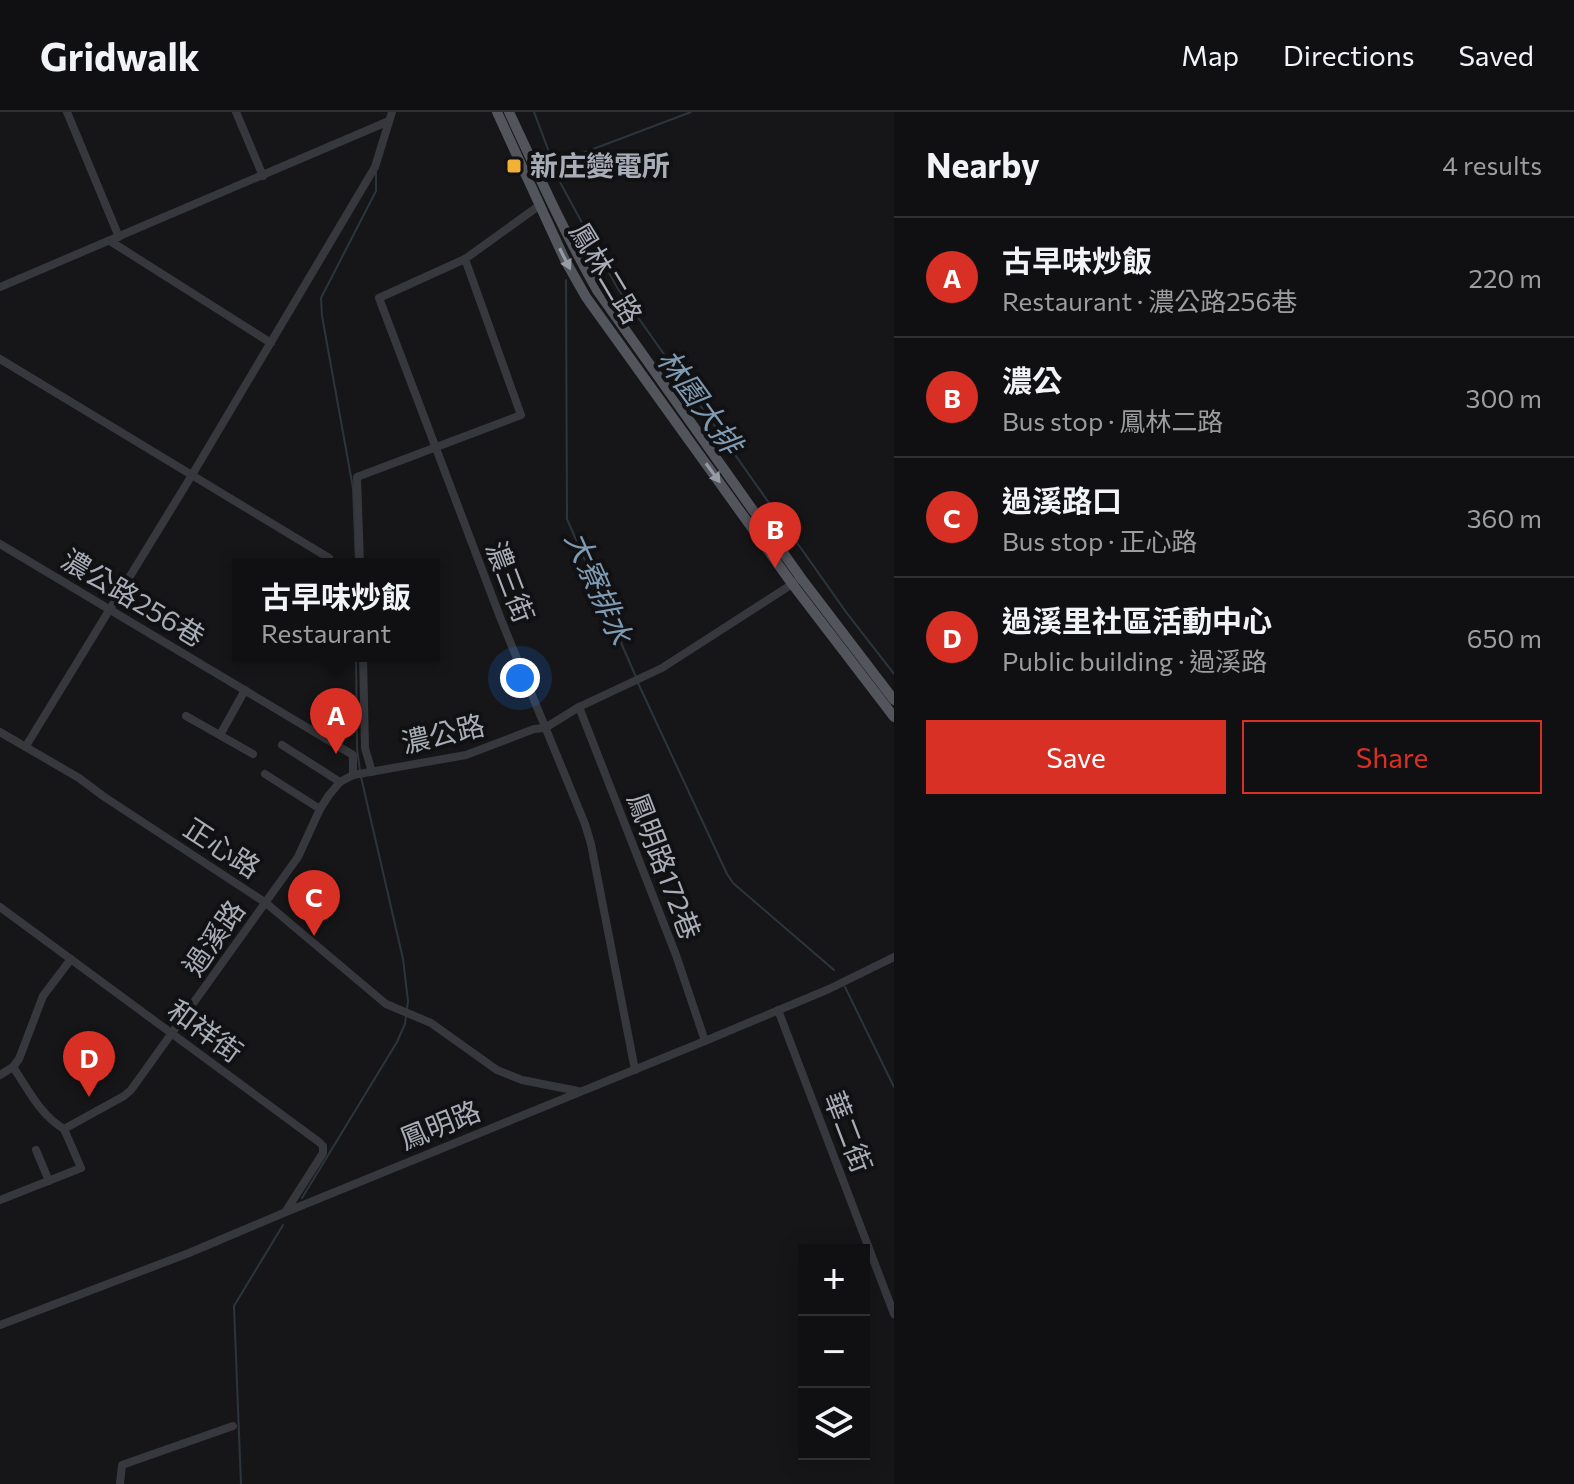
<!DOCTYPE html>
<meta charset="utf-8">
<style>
body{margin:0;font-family:Commissioner,"Noto Sans TC",sans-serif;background:#19191b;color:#f1f3f6}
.controls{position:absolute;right:24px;bottom:24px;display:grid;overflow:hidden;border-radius:0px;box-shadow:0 4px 20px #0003}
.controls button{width:72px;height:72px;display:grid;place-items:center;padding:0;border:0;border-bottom:2px solid #303032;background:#101012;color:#f1f3f6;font:40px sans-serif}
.you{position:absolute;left:520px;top:566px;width:28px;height:28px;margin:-20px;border:6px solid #fff;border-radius:50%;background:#1a73e8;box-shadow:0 0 0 12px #1a73e833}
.badge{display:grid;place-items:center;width:52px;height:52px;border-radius:50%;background:#d93025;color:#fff;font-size:26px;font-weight:700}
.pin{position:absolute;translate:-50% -66px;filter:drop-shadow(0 2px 4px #0008)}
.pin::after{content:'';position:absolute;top:42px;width:28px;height:24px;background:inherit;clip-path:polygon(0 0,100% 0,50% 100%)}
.popup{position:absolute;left:232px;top:446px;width:208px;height:104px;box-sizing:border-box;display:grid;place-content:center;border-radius:0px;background:#101012;filter:drop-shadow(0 2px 6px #0005);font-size:26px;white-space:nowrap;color:#9c9d9f}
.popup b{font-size:30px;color:#f1f3f6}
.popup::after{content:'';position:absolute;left:50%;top:100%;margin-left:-16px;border:16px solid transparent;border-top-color:#101012}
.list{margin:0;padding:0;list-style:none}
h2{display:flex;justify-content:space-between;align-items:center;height:104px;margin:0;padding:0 32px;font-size:34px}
h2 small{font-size:26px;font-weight:400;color:#9c9d9f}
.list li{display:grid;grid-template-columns:52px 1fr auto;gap:24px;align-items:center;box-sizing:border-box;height:120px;padding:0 32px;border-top:2px solid #303032}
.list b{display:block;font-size:30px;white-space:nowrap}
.list p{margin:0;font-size:26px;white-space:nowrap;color:#9c9d9f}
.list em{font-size:26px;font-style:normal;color:#9c9d9f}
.actions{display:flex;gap:16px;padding:24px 32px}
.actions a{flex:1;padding:18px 0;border:2px solid #d93025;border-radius:0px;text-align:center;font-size:28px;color:#d93025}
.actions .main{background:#d93025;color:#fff}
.icon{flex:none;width:44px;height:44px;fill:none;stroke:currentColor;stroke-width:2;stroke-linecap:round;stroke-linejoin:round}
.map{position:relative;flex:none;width:894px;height:1372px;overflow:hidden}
header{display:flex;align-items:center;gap:48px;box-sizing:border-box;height:112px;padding:0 40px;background:#101012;border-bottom:2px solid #303032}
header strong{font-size:38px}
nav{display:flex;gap:44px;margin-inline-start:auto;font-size:28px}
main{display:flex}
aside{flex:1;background:#101012}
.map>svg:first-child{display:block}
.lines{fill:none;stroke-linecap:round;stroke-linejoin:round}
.stream{stroke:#2c353c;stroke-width:2}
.minor{stroke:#37383d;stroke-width:8}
.major{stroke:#53555c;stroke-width:10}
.oneway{fill:#979ba6}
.poi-dot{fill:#f2b134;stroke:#111113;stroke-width:3}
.labels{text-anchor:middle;stroke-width:8;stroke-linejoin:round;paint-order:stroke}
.poi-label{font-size:28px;font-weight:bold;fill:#a8adb8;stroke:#111113;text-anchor:start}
.street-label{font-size:28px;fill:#a8adb8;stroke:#111113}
.water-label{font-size:30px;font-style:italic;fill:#7f9bb3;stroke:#111113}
</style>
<header>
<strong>Gridwalk</strong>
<nav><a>Map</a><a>Directions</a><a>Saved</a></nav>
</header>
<main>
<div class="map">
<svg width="894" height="1372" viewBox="0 0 894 1372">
<rect width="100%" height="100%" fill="#161618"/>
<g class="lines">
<g class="stream">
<path d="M534,0L561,72L618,177L846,500L894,562"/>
<path d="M580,42L691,0"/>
<path d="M581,133L586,123"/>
<path d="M566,168L567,407L636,565"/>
<path d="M356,452L353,376L322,204L321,186L376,79V61"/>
<path d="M356,544L357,636L360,659"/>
<path d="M638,571L727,762L733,771L834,858"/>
<path d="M361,665L403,847L408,889L407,897"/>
<path d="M845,875L894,975"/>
<path d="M302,1086L397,930L405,912L406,904"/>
<path d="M241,1372L234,1194L283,1113"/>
</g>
<g class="minor">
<path d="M67,0L119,125"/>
<path d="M236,0L263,64"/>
<path d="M110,129L271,231"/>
<path d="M465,147L379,186L500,505L585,712L591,732L635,958"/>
<path d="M0,175L389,9"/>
<path d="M0,247L329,446"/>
<path d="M0,432L353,643V663"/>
<path d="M360,452L357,365L521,303L465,147L540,93"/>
<path d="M363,544L365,636L372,660"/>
<path d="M579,595L676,843L705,929"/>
<path d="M186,604L253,642"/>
<path d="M0,620L79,666L103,684L266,791L386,892L431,911L497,958L522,968L578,979"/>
<path d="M220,623L245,578"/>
<path d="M282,633L340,670"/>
<path d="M26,634L192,363L375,55L392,0"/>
<path d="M265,662L320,697"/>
<path d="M0,795L319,1030L323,1034V1041L286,1099"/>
<path d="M778,898L894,1202"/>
<path d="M13,955L19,947L43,884L71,847"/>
<path d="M0,963L13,955C28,977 40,1003 64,1017L124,984L131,978L298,745L320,697L329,683L340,670L353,663L466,643L534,617L545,616L579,595L662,556L797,469"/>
<path d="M36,1038L49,1069"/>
<path d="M0,1088L81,1056L64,1017"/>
<path d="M0,1213L189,1141L286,1100L705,929L829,877L894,845"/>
<path d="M120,1372L122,1353L233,1314"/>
</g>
<g class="major">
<path d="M497,0L565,148L586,185L793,473L894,605"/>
<path d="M509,0C537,60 564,120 597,178L801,466L894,588"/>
</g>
</g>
<defs><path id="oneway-solid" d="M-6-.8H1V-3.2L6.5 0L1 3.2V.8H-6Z" transform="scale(2)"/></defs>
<g class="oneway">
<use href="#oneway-solid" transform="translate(565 147) rotate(63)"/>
<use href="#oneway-solid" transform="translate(713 361) rotate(54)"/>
</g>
<rect class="poi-dot" x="506" y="46" width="16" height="16" rx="4"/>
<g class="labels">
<g class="poi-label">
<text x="530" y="64">新庄變電所</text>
</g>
<g class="street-label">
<text transform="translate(606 161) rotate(59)" y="10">鳳林二路</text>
<text transform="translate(510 470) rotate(69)" y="10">濃三街</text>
<text transform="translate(133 486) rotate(31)" y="10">濃公路256巷</text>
<text transform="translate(443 622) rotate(-13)" y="10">濃公路</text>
<text transform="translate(222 736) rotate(33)" y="10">正心路</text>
<text transform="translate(664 754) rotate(69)" y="10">鳳明路172巷</text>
<text transform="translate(214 826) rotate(-55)" y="10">過溪路</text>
<text transform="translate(205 919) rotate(36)" y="10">和祥街</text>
<text transform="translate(440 1013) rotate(-22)" y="10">鳳明路</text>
<text transform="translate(848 1020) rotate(69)" y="10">華二街</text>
</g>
<g class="water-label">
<text transform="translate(699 290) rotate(54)" y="10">林園大排</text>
<text transform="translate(598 476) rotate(66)" y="10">大寮排水</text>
</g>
</g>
</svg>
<div class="controls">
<button>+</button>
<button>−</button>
<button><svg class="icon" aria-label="layers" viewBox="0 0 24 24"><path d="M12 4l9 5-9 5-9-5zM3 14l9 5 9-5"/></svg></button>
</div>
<div class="you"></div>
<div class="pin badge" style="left:336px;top:642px">A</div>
<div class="popup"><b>古早味炒飯</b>Restaurant</div>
<div class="pin badge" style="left:775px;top:456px">B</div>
<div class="pin badge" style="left:314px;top:824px">C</div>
<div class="pin badge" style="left:89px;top:985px">D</div>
</div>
<aside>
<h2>Nearby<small>4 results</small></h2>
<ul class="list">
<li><span class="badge">A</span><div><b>古早味炒飯</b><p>Restaurant · 濃公路256巷</p></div><em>220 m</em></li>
<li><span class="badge">B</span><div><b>濃公</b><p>Bus stop · 鳳林二路</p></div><em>300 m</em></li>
<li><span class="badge">C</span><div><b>過溪路口</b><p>Bus stop · 正心路</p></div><em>360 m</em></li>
<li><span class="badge">D</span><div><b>過溪里社區活動中心</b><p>Public building · 過溪路</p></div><em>650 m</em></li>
</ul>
<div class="actions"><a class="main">Save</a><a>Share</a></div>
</aside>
</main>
